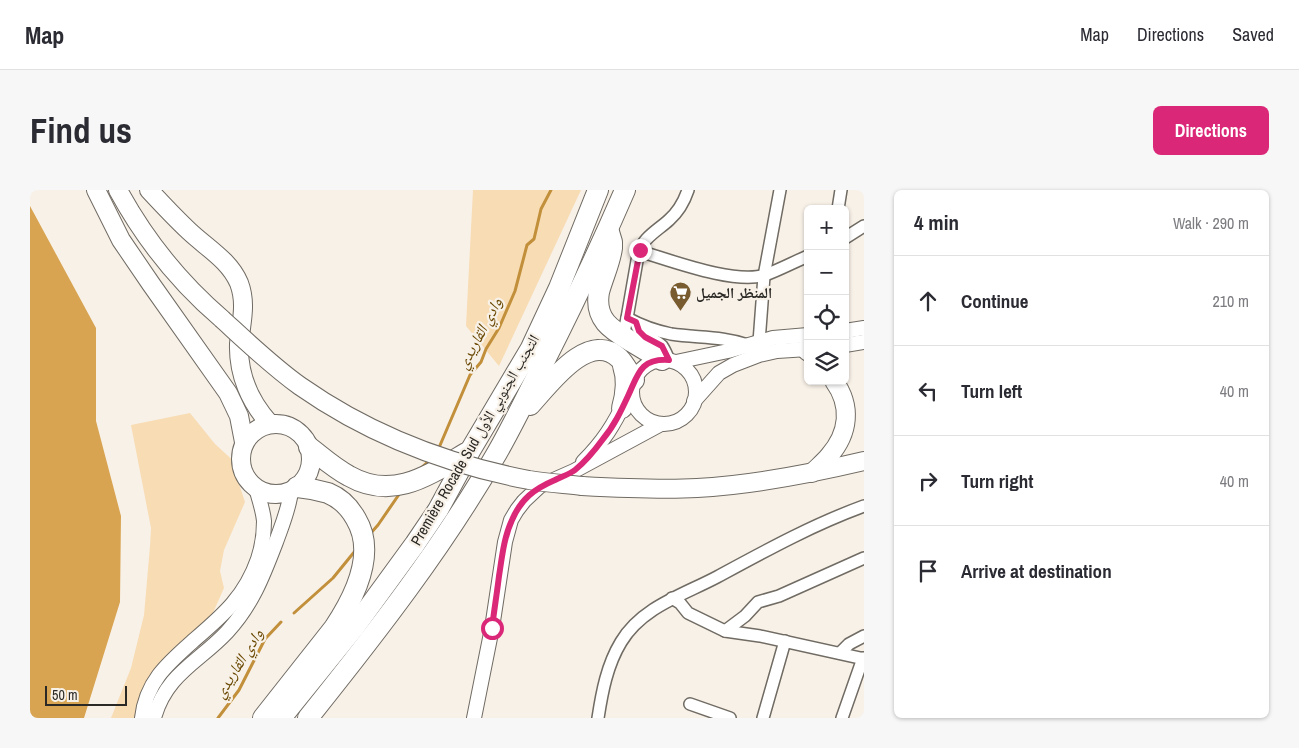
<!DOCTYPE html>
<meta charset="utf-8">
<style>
body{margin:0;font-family:"Archivo Narrow","Noto Naskh Arabic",sans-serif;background:#f7f7f7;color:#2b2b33}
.controls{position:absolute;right:15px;top:15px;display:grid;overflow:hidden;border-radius:8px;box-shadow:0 1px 4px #0004}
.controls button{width:45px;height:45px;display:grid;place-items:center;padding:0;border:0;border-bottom:1px solid #e1e1e2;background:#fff;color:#2b2b33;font:25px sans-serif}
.scale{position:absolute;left:15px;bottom:12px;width:82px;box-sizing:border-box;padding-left:5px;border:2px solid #2b2925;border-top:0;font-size:14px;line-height:18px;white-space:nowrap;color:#2b2925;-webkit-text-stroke:4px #f8f1e8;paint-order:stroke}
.stop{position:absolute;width:15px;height:15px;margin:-11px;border:4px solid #db2777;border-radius:50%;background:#fff}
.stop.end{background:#db2777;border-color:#fff;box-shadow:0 1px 5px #0008}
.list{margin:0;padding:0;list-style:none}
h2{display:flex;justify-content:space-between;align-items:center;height:65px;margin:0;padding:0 20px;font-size:21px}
h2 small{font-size:16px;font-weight:400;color:#7c7c81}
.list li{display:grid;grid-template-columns:32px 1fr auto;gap:15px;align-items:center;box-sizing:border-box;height:90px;padding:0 20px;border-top:1px solid #e1e1e2}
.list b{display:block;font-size:19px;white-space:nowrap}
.list em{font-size:16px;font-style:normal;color:#7c7c81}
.icon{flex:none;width:28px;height:28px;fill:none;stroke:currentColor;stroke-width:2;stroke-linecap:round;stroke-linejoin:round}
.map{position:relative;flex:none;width:834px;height:528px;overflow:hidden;border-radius:8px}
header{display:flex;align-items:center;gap:30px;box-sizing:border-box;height:70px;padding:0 25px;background:#fff;border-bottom:1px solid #e1e1e2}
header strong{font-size:24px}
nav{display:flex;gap:28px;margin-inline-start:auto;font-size:18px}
.intro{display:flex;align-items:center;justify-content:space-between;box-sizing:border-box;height:120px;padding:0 30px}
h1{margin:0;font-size:35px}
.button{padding:12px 22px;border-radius:8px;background:#db2777;color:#fff;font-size:18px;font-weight:700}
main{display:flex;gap:30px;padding:0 30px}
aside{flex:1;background:#fff;border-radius:8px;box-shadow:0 1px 4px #0004}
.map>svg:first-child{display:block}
.green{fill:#f8dcb4}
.forest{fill:#d8a451}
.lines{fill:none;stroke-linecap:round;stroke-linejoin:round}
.stream{stroke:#c28f3a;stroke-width:3}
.minor-casing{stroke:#706b63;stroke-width:14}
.tertiary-casing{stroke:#706b63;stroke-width:16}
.trunk-casing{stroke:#706b63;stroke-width:20}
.motorway-casing{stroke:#706b63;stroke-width:22}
.minor{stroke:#fff;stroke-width:11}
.tertiary{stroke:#fff;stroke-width:14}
.trunk{stroke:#fff;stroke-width:18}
.motorway{stroke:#fff;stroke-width:20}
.trunk-bridge-casing{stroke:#706b63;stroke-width:20;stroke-linecap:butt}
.trunk-bridge{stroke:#fff;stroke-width:18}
.route{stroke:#db2777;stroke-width:6}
.labels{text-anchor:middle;stroke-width:4.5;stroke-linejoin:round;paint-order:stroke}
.poi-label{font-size:15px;font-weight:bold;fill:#2b2925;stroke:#f8f1e8;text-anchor:start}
.street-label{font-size:15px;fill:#2b2925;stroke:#f8f1e8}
.water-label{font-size:16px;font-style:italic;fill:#6a4802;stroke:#f8f1e8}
</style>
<header>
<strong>Map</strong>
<nav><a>Map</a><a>Directions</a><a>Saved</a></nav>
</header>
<div class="intro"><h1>Find us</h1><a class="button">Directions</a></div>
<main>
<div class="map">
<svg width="834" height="528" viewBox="0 0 834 528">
<rect width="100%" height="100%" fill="#f8f1e8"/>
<g class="green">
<path d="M443,0H551L469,176L436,136Z"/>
<path d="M160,223L185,254L208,275V291L215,312L194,360L190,381L194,398L182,425L116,500L105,528H81L101,478L114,425L120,356L121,338L101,235Z"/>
</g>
<path class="forest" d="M0,16L66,138V231L91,326L90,412L54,528H0Z"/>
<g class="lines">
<g class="stream">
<path d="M408,260L440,185L451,172L456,159L469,138L485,101L497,55L504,49L511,19L521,0"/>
<path d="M391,278L401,269"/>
<path d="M340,344L348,335L370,303"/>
<path d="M264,423L303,388L325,361"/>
<path d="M188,528L209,500L235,449L251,432"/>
</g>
<defs>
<g id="minor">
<path d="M808,19L811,0"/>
<path d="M815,48L834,36"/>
<path d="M609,61C640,70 705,95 735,85C749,80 764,72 778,66"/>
<path d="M597,128C610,135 626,141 641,144C668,148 692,146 718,155"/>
<path d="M606,133C611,149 622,146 632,156C635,160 637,166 639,170"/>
<path d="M593,147L597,128L608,65C612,48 627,41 639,30C648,22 654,12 658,0"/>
<path d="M729,152L734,86L750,0"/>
<path d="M642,408L650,413L658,423L695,441L730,446L834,469"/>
<path d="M695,441L715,426L728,412L749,406L834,368"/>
<path d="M810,463L819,454L834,446"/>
<path d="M660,514L700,528"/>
<path d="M568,528C572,502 577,475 591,452C612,417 653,405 687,387C735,361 782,335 834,316"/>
<path d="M733,528L755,451"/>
<path d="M812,528L833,468"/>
</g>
<g id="tertiary">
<path d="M815,141L834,138"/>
<path d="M815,155L834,152"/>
<circle cx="634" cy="202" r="32"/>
<path d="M646,172L698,161L743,148L778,145"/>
<path d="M664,211L689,183L703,175L729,165L747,161L778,159"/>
<path d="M553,272C573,252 584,235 596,209"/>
<path d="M112,528C116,492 137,474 163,451C192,426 215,407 228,369C232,357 234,344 234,331C233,320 229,309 226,298"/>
<path d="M124,528C136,484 169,472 197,442C222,415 233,386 246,352C252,335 259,319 261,301"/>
<path d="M444,528L462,438L475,352L481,330L487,320L494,311L510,296L544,281L631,234"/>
</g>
<g id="trunk">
<path d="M66,0L91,50L121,94L198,203L209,226L214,252"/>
<path d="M88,0C114,48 150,93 192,129"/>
<path d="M119,0C132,14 145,28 159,41C177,58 199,70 209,93C217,114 211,133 209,154C208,184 220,212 240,234"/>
<path d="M775,159L778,162"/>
<circle cx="246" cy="269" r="35"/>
<path d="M782,283C788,277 794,272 799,266C819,243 822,216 804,191"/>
<path d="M552,296C590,298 629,300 667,298C724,295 779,284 834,271"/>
</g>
<g id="motorway">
<path d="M579,42L582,52V58C580,73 573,87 569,102C564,130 582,140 602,152C612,158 622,164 632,170"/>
<path d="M500,215C518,196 558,139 589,168C595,174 599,183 604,190"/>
<path d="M592,218C596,204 598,190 593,176"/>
<path d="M279,257C292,267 304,278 319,286C363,311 399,285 436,263"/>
<path d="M233,528L304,438C324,408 347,364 326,329C320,318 310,308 298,303C288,300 278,298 267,297"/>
<path d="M251,528L323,439L385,354L408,320L440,261L501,158L529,98L568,0"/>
<path d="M278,528C346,443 413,357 467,263C484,233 499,202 514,172C543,115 570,58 595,0"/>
</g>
</defs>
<use href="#minor" class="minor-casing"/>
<use href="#tertiary" class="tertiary-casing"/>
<use href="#trunk" class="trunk-casing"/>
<use href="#motorway" class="motorway-casing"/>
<use href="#minor" class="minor"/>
<use href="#tertiary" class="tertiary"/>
<use href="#trunk" class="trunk"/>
<use href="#motorway" class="motorway"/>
<defs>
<path id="trunk-bridge" d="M192,129C217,152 242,176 270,196C340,245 415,274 499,290C517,293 535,294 552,296"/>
</defs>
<use href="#trunk-bridge" class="trunk-bridge-casing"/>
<use href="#trunk-bridge" class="trunk-bridge"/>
</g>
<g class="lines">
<path class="route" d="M462,438C464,421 467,403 469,386C472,367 474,347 482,330C491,309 504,299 525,290C531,287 540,284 545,280C556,271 565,260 573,249C584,236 591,221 598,206C608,185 610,168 639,170L632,156L615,147L609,141L606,132L597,128L610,60"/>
</g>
<defs>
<symbol id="supermarket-pin" viewBox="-11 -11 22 30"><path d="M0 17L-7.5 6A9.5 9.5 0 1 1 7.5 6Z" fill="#785c2f" stroke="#f8f1e8"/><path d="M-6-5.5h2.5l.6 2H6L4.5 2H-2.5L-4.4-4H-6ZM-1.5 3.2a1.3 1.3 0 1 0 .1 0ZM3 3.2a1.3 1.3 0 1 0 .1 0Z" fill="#fff"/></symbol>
</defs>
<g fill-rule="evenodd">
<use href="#supermarket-pin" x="638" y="90" width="25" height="34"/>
</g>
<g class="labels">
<g class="poi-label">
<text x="666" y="108">المنظر الجميل</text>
</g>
<g class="street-label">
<text transform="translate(445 250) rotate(-60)" y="5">Première Rocade Sud التجنب الجنوبي الأول</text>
</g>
<g class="water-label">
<text transform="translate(449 143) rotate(-62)" y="6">وادي القاريدي</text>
<text transform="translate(208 473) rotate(-58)" y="6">وادي القاريدي</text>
</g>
</g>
</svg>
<div class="controls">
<button>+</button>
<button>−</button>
<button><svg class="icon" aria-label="locate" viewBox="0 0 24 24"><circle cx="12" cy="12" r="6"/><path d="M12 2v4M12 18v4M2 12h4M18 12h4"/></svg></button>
<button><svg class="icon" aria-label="layers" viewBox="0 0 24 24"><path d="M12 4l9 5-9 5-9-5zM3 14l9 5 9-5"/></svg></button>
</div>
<div class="scale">50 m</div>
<div class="stop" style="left:462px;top:438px"></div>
<div class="stop end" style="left:610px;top:60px"></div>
</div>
<aside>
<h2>4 min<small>Walk · 290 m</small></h2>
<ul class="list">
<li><svg class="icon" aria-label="ahead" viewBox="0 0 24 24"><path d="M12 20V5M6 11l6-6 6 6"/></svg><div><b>Continue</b></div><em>210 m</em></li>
<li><svg class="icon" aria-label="left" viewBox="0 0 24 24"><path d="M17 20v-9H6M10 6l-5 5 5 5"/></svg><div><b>Turn left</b></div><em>40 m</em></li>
<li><svg class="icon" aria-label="right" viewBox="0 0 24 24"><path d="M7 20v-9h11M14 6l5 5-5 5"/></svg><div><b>Turn right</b></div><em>40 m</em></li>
<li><svg class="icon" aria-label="arrive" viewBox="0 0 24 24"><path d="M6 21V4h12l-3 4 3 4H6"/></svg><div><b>Arrive at destination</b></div></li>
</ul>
</aside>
</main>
